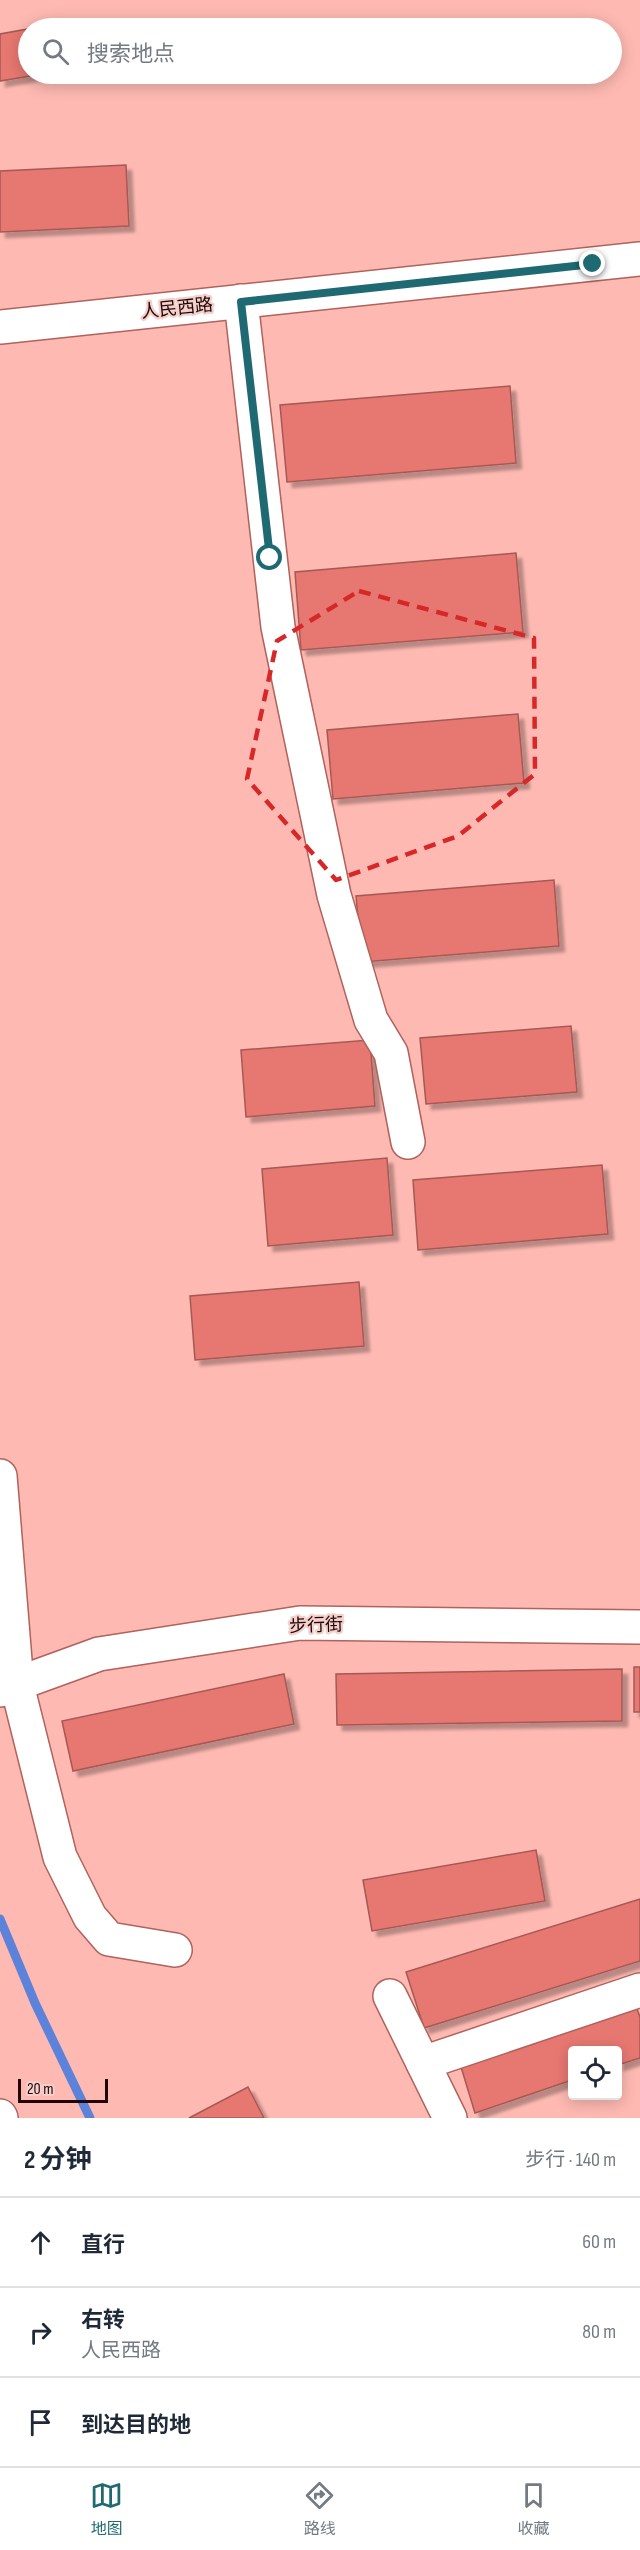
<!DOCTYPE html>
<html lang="zh">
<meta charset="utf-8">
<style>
body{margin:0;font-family:"Sofia Sans Condensed","Noto Sans SC",sans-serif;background:#f6f6f7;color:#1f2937}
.controls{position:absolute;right:18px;bottom:18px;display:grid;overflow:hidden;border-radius:6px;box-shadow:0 3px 15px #0003}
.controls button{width:54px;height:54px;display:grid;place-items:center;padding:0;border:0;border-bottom:2px solid #e0e1e3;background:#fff;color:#1f2937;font:30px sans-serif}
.scale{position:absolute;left:18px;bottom:15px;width:90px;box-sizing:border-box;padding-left:6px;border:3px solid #220605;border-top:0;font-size:16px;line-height:21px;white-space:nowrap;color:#220605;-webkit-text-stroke:4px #f4d0cc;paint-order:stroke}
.stop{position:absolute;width:18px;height:18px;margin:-14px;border:4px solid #1f6a72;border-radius:50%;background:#fff}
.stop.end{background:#1f6a72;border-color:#fff;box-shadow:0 2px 6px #0008}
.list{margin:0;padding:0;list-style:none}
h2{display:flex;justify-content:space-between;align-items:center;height:78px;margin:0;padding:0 24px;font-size:26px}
h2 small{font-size:20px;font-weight:400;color:#747a83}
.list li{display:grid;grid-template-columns:39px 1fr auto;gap:18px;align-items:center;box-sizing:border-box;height:90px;padding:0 24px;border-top:2px solid #e0e1e3}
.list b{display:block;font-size:22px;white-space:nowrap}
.list p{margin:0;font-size:20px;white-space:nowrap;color:#747a83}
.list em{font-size:20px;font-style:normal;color:#747a83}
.icon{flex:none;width:33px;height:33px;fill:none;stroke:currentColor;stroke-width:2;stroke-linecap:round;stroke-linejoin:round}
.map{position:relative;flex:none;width:640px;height:2118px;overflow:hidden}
.search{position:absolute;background:#fff;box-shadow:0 3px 15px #0003;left:18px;right:18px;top:18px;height:66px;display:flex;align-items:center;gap:15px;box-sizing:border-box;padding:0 21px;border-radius:33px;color:#747a83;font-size:22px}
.sheet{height:348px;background:#fff}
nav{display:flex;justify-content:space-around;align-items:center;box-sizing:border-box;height:84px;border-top:2px solid #e0e1e3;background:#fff;font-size:16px;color:#747a83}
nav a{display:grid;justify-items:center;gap:3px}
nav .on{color:#1f6a72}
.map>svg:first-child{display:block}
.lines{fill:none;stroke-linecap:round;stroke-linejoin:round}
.stream{stroke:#5d82d9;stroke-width:9}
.building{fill:#e77871;stroke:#a65954;stroke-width:1.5;filter:url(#shadow)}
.minor-casing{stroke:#b0625c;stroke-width:36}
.tertiary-casing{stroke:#b0625c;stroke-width:36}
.minor{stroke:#fff;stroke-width:33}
.tertiary{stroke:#fff;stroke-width:33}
.route{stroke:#1f6a72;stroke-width:8}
.marked{fill:none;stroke:#d62828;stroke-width:4.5;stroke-dasharray:12 8;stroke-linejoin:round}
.labels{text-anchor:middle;stroke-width:4.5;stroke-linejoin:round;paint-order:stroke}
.street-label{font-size:18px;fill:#220605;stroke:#f4d0cc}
</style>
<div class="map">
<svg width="640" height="2118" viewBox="0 0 640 2118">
<defs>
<filter id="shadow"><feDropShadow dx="5.5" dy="5.5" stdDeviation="1.5" flood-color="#0004"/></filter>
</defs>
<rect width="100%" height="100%" fill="#feb9b2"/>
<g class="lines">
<path class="stream" d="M0,1919L35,2003L90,2118"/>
</g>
<g class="building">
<path d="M71,22L72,28H32Z"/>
<path d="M28,29V74H42L0,81V34Z"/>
<path d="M126,165L129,226L0,232V171Z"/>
<path d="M510,386L516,463L287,482L280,405Z"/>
<path d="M516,553L523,632L301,650L295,572Z"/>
<path d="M518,714L524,783L333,799L327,730Z"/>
<path d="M554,880L559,946L362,962L356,896Z"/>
<path d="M571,1026L577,1092L426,1104L420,1038Z"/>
<path d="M370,1040L375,1106L246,1117L241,1050Z"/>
<path d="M387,1158L393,1235L268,1246L262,1169Z"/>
<path d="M602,1165L608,1234L418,1250L413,1180Z"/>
<path d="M359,1282L364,1346L195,1360L190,1296Z"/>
<rect x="634" y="1667" width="6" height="45"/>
<path d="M622,1669V1721L337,1725L336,1674Z"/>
<path d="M284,1674L294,1724L73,1771L62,1721Z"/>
<path d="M536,1850L545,1901L372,1931L363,1880Z"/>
<path d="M640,1899V1961L424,2028L406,1972Z"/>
<path d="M637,2009L640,2017V2058L618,2065V2050H572V2080L475,2113L461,2067Z"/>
<path d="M248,2087L264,2118H189Z"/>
</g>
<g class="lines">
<defs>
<g id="minor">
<path d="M241,301L278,627L334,895L371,1020L391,1053L408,1142"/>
<path d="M0,1476L17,1685L60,1857L90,1917L109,1939L175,1950"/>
<path d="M390,1996L450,2118"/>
<path d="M423,2063L640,1990"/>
<path d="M0,2116L1,2118"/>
</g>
<g id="tertiary">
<path d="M0,327L640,259"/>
<path d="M0,1690L99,1654L300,1623L640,1627"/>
</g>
</defs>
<use href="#minor" class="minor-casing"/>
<use href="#tertiary" class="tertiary-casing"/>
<use href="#minor" class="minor"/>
<use href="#tertiary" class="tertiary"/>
</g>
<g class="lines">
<path class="route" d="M270,558L241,302L593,264"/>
</g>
<path class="marked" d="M359,591L534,638L535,774L458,836L336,880L247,779L277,641Z"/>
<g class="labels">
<g class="street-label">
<text transform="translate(177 308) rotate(-6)" y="6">人民西路</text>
<text transform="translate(316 1625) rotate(-2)" y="6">步行街</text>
</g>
</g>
</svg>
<div class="controls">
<button><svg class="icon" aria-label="locate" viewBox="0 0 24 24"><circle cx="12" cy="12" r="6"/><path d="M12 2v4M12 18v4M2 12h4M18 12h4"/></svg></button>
</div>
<div class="scale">20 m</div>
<div class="stop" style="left:270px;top:558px"></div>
<div class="stop end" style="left:593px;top:264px"></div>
<div class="search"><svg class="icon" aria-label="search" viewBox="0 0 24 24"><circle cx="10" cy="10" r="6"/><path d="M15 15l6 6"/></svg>搜索地点</div>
</div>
<section class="sheet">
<h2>2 分钟<small>步行 · 140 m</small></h2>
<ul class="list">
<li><svg class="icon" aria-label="ahead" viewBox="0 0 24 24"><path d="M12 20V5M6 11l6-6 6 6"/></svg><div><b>直行</b></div><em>60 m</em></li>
<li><svg class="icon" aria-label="right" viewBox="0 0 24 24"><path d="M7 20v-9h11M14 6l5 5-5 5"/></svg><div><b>右转</b><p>人民西路</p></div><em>80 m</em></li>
<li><svg class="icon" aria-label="arrive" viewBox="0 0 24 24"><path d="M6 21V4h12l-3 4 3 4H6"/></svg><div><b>到达目的地</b></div></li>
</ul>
</section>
<nav>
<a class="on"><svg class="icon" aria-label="map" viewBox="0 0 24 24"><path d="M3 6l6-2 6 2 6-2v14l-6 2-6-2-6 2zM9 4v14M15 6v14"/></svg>地图</a>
<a><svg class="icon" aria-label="directions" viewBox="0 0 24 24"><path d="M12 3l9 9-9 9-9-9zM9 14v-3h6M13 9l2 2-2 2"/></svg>路线</a>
<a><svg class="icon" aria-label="saved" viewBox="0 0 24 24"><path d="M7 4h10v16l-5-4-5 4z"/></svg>收藏</a>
</nav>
